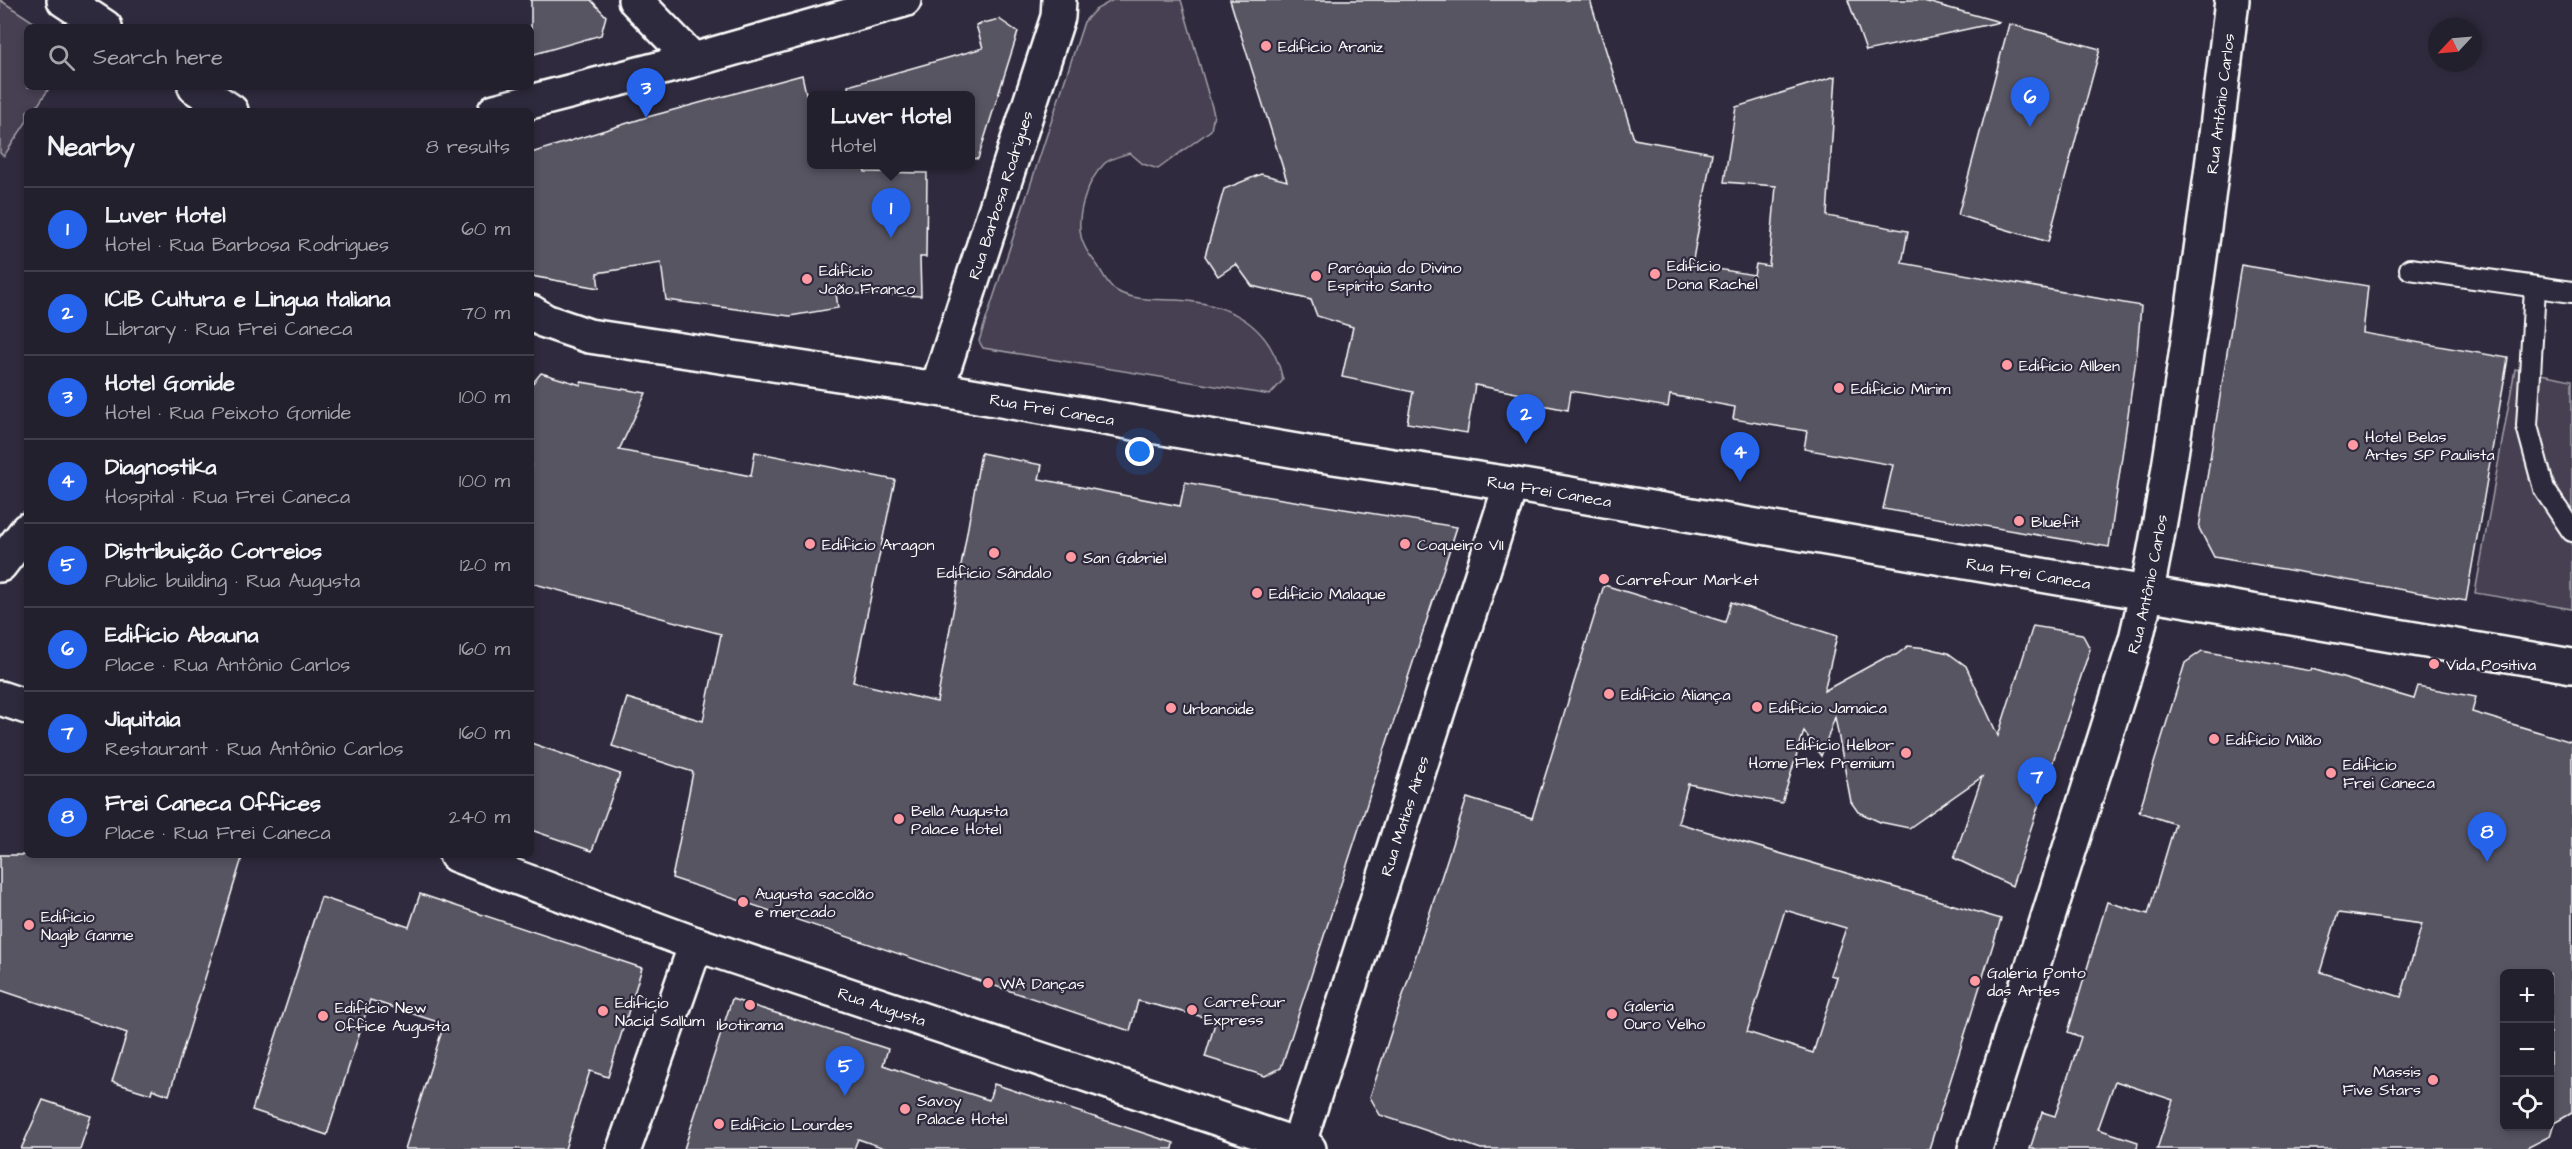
<!DOCTYPE html>
<meta charset="utf-8">
<style>
body{margin:0;font-family:"Architects Daughter",sans-serif;background:#2b2836;color:#f1f3f6}
.controls{position:absolute;right:18px;bottom:18px;display:grid;overflow:hidden;border-radius:9px;box-shadow:0 3px 9px #0003}
.controls button{width:54px;height:54px;display:grid;place-items:center;padding:0;border:0;border-bottom:2px solid #403e4a;background:#23202e;color:#f1f3f6;font:30px sans-serif}
.compass{position:absolute;left:2428px;top:18px;width:54px;height:54px;border-radius:50%;background:#23202e;box-shadow:0 3px 9px #0003;rotate:244deg}
.you{position:absolute;left:1140px;top:452px;width:21px;height:21px;margin:-15px;border:4px solid #fff;border-radius:50%;background:#1a73e8;box-shadow:0 0 0 9px #1a73e833}
.badge{display:grid;place-items:center;width:39px;height:39px;border-radius:50%;background:#2563eb;color:#fff;font-size:20px;font-weight:700}
.pin{position:absolute;translate:-50% -50px;filter:drop-shadow(0 2px 3px #0008)}
.pin::after{content:'';position:absolute;top:32px;width:21px;height:18px;background:inherit;clip-path:polygon(0 0,100% 0,50% 100%)}
.popup{position:absolute;left:807px;top:91px;width:168px;height:78px;box-sizing:border-box;display:grid;place-content:center;border-radius:9px;background:#23202e;filter:drop-shadow(0 2px 4px #0005);font-size:20px;white-space:nowrap;color:#a3a3aa}
.popup b{font-size:22px;color:#f1f3f6}
.popup::after{content:'';position:absolute;left:50%;top:100%;margin-left:-12px;border:12px solid transparent;border-top-color:#23202e}
.list{margin:0;padding:0;list-style:none}
h2{display:flex;justify-content:space-between;align-items:center;height:78px;margin:0;padding:0 24px;font-size:26px}
h2 small{font-size:20px;font-weight:400;color:#a3a3aa}
.list li{display:grid;grid-template-columns:39px 1fr auto;gap:18px;align-items:center;box-sizing:border-box;height:84px;padding:0 24px;border-top:2px solid #403e4a}
.list b{display:block;font-size:22px;white-space:nowrap}
.list p{margin:0;font-size:20px;white-space:nowrap;color:#a3a3aa}
.list em{font-size:20px;font-style:normal;color:#a3a3aa}
.icon{flex:none;width:33px;height:33px;fill:none;stroke:currentColor;stroke-width:2;stroke-linecap:round;stroke-linejoin:round}
.map{position:relative;flex:none;width:2572px;height:1149px;overflow:hidden}
.search{position:absolute;background:#23202e;box-shadow:0 3px 9px #0003;left:24px;top:24px;width:510px;height:66px;display:flex;align-items:center;gap:15px;box-sizing:border-box;padding:0 21px;border-radius:9px;color:#a3a3aa;font-size:22px}
.panel{position:absolute;background:#23202e;box-shadow:0 3px 9px #0003;left:24px;top:108px;width:510px;height:750px;border-radius:9px}
.map>svg:first-child{display:block}
.green{fill:#464152;stroke:#a2a0a8;stroke-width:1.5}
.building{fill:#595564;stroke:#fff;stroke-width:1.5;fill-rule:evenodd}
.lines{fill:none;stroke-linecap:round;stroke-linejoin:round}
.service-casing{stroke:#fff;stroke-width:24}
.minor-casing{stroke:#fff;stroke-width:38}
.tertiary-casing{stroke:#fff;stroke-width:38}
.secondary-casing{stroke:#fff;stroke-width:38}
.service{stroke:#2f2a3d;stroke-width:20}
.minor{stroke:#2f2a3d;stroke-width:33}
.tertiary{stroke:#2f2a3d;stroke-width:33}
.secondary{stroke:#2f2a3d;stroke-width:33}
.poi-dot{fill:#ff9aa2;stroke:#2f2a3d;stroke-width:2}
.labels{text-anchor:middle;stroke-width:4.5;stroke-linejoin:round;paint-order:stroke}
.poi-label{font-size:16px;fill:#fff;stroke:#2f2a3d;text-anchor:start}
.street-label{font-size:16px;fill:#fff;stroke:#2f2a3d}
</style>
<div class="map">
<svg width="2572" height="1149" viewBox="0 0 2572 1149">
<rect width="100%" height="100%" fill="#2f2a3d"/>
<filter id="ink" filterUnits="userSpaceOnUse"><feTurbulence type="fractalNoise" baseFrequency=".0167" numOctaves="2"/><feDisplacementMap in="SourceGraphic" scale="12" xChannelSelector="R" yChannelSelector="G"/><feConvolveMatrix kernelMatrix="1 2 1 2 8 2 1 2 1" color-interpolation-filters="sRGB"/></filter>
<g filter="url(#ink)">
<g class="green">
<path d="M0,0L41,27H27V87H50L34,111H27V121L4,156L0,153Z"/>
<path d="M1113,0H1181L1214,114L1211,130L1158,169L1143,164L1130,153C1123,155 1111,158 1105,163C1086,181 1072,223 1085,247C1088,254 1094,260 1098,266C1103,274 1108,286 1117,291C1133,301 1159,299 1176,300C1230,303 1271,324 1283,380L1270,395L983,348L979,341L1084,22L1095,10Z"/>
<path d="M2515,369L2572,380V609L2475,593Z"/>
</g>
<g class="building">
<path d="M531,0H591L606,16L601,35L531,55Z"/>
<path d="M1230,0H1590L1634,139L1712,153L1692,265L1754,275L1756,264L1769,266L1776,186L1724,182L1736,107L1836,76L1827,216L1908,231L1902,263L2141,306L2137,352L2109,547L1883,509L1893,465L1804,449L1807,431L1733,419L1735,407L1670,395L1668,407L1571,391L1568,410L1532,403V396L1475,385L1467,433L1407,423L1413,392L1342,377L1353,327L1317,316L1311,300L1252,286L1236,264L1218,276L1205,256L1224,189L1261,174L1287,181Z"/>
<path d="M1848,0H1920L2000,22L1866,51Z"/>
<path d="M999,19L1018,32L978,159L970,158V96H849L848,86L983,48L976,25Z"/>
<path d="M2009,24L2100,49L2048,242L1958,215Z"/>
<path d="M802,75L807,98L812,97V165H863L865,172L927,173L926,257H920L921,296L836,293L838,308L790,316L666,300L661,263L597,273L599,288L531,276V153L644,118Z"/>
<path d="M2241,265L2368,286L2363,333L2508,358L2466,601L2214,557L2199,528Z"/>
<path d="M541,373L581,385V382L646,393L619,450L751,476L755,452L895,480L853,682L937,702L981,453L1042,465L1039,479L1180,506L1185,482L1244,493L1457,527L1281,1068L1265,1076L1205,1057L1216,1020L1138,1001L1130,1031L672,878L693,772L612,746L627,698L703,721L721,634L531,583V385Z"/>
<path d="M1604,585L1725,622L1731,602L1837,636L1824,691L1886,657L1896,655L1908,646L1928,648L1948,653L1966,666L1998,736L2033,626L2082,634L2086,641L2090,649L2012,886L1954,858L1982,777L1909,828L1880,822L1858,812L1851,802L1835,717L1821,756L1804,731L1782,803L1688,784L1678,823L2001,919L1929,1149H1481L1380,1115L1370,1097L1467,798L1532,818ZM1785,910L1846,928L1830,975L1837,977L1813,1053L1747,1032Z"/>
<path d="M2202,651L2311,671L2312,669L2414,699L2418,686L2476,697L2472,712L2572,742V1113L2554,1123L2550,1136L2525,1149H2157L2173,1100L2115,1081L2098,1129L2138,1142L2137,1149H2030L2042,1112L2055,1116L2081,1037L2068,1032L2107,902L2148,914L2175,824L2139,812L2185,663ZM2338,913L2422,924L2401,997L2320,972ZM2505,974H2550V1126H2505Z"/>
<path d="M531,743L620,774L592,851L531,830Z"/>
<path d="M0,855H243L169,1095L152,1089L151,1094L112,1082L127,1033L0,990Z"/>
<path d="M420,894L642,968L608,1077L590,1071L565,1149H405L444,1024L370,1000L327,1135L252,1110L321,897L409,927Z"/>
<path d="M732,999L888,1049L883,1065L915,1076L989,1100L994,1084L1174,1143L1173,1149H887L858,1139L854,1149H684Z"/>
<path d="M43,1100L91,1116L80,1149H21Z"/>
</g>
<g class="lines">
<defs>
<g id="service">
<path d="M2410,269L2572,292"/>
<path d="M2535,288L2527,426L2544,489L2572,531"/>
</g>
<g id="minor">
<path d="M64,0L105,27"/>
<path d="M635,0L693,60"/>
<path d="M195,87L231,111"/>
<path d="M495,111L693,60L904,0"/>
<path id="s1" d="M531,312L545,321L589,336L937,389L1314,454L1511,484L2572,666"/>
<path id="s2" d="M937,389L1058,17L1059,0"/>
<path d="M0,565L27,530"/>
<path d="M624,1149L696,944"/>
<path id="s3" d="M1297,1149L1511,484"/>
</g>
<g id="tertiary">
<path id="s4" d="M1975,1149L2136,639C2157,551 2170,463 2183,375C2202,250 2218,125 2232,0"/>
</g>
<g id="secondary">
<path d="M0,698L27,707"/>
<path id="s5" d="M456,855L696,944L1309,1149"/>
</g>
</defs>
<use href="#service" class="service-casing"/>
<use href="#minor" class="minor-casing"/>
<use href="#tertiary" class="tertiary-casing"/>
<use href="#secondary" class="secondary-casing"/>
<use href="#service" class="service"/>
<use href="#minor" class="minor"/>
<use href="#tertiary" class="tertiary"/>
<use href="#secondary" class="secondary"/>
</g>
</g>
<g class="poi-dot">
<circle cx="1266" cy="46" r="6"/>
<circle cx="1655" cy="274" r="6"/>
<circle cx="1316" cy="276" r="6"/>
<circle cx="807" cy="279" r="6"/>
<circle cx="2007" cy="365" r="6"/>
<circle cx="1839" cy="388" r="6"/>
<circle cx="2353" cy="445" r="6"/>
<circle cx="2019" cy="521" r="6"/>
<circle cx="810" cy="544" r="6"/>
<circle cx="1405" cy="544" r="6"/>
<circle cx="994" cy="553" r="6"/>
<circle cx="1071" cy="557" r="6"/>
<circle cx="1604" cy="579" r="6"/>
<circle cx="1257" cy="593" r="6"/>
<circle cx="2434" cy="664" r="6"/>
<circle cx="1609" cy="694" r="6"/>
<circle cx="1757" cy="707" r="6"/>
<circle cx="1171" cy="708" r="6"/>
<circle cx="2214" cy="739" r="6"/>
<circle cx="1906" cy="753" r="6"/>
<circle cx="2331" cy="773" r="6"/>
<circle cx="899" cy="819" r="6"/>
<circle cx="743" cy="902" r="6"/>
<circle cx="29" cy="925" r="6"/>
<circle cx="1975" cy="981" r="6"/>
<circle cx="988" cy="983" r="6"/>
<circle cx="750" cy="1005" r="6"/>
<circle cx="1192" cy="1010" r="6"/>
<circle cx="603" cy="1011" r="6"/>
<circle cx="1612" cy="1014" r="6"/>
<circle cx="323" cy="1016" r="6"/>
<circle cx="2433" cy="1080" r="6"/>
<circle cx="905" cy="1109" r="6"/>
<circle cx="719" cy="1124" r="6"/>
</g>
<g class="labels">
<g class="poi-label">
<text x="1278" y="52">Edifício Araniz</text>
<text x="1667" y="271">Edifício<tspan x="1667" dy="18">Dona Rachel</tspan></text>
<text x="1328" y="273">Paróquia do Divino<tspan x="1328" dy="18">Espírito Santo</tspan></text>
<text x="819" y="276">Edifício<tspan x="819" dy="18">João Franco</tspan></text>
<text x="2019" y="371">Edifício Allben</text>
<text x="1851" y="394">Edifício Mirim</text>
<text x="2365" y="442">Hotel Belas<tspan x="2365" dy="18">Artes SP Paulista</tspan></text>
<text x="2031" y="527">Bluefit</text>
<text x="822" y="550">Edifício Aragon</text>
<text x="1417" y="550">Coqueiro VII</text>
<text x="1083" y="563">San Gabriel</text>
<text x="994" y="578" text-anchor="middle">Edifício Sândalo</text>
<text x="1616" y="585">Carrefour Market</text>
<text x="1269" y="599">Edifício Malaque</text>
<text x="2446" y="670">Vida Positiva</text>
<text x="1621" y="700">Edifício Aliança</text>
<text x="1769" y="713">Edifício Jamaica</text>
<text x="1183" y="714">Urbanoide</text>
<text x="2226" y="745">Edifício Milão</text>
<text x="1894" y="750" text-anchor="end">Edifício Helbor<tspan x="1894" dy="18">Home Flex Premium</tspan></text>
<text x="2343" y="770">Edifício<tspan x="2343" dy="18">Frei Caneca</tspan></text>
<text x="911" y="816">Bella Augusta<tspan x="911" dy="18">Palace Hotel</tspan></text>
<text x="755" y="899">Augusta sacolão<tspan x="755" dy="18">e mercado</tspan></text>
<text x="41" y="922">Edifício<tspan x="41" dy="18">Nagib Ganme</tspan></text>
<text x="1987" y="978">Galeria Ponto<tspan x="1987" dy="18">das Artes</tspan></text>
<text x="1000" y="989">WA Danças</text>
<text x="1204" y="1007">Carrefour<tspan x="1204" dy="18">Express</tspan></text>
<text x="615" y="1008">Edifício<tspan x="615" dy="18">Nacid Sallum</tspan></text>
<text x="1624" y="1011">Galeria<tspan x="1624" dy="18">Ouro Velho</tspan></text>
<text x="335" y="1013">Edifício New<tspan x="335" dy="18">Office Augusta</tspan></text>
<text x="750" y="1030" text-anchor="middle">Ibotirama</text>
<text x="2421" y="1077" text-anchor="end">Massis<tspan x="2421" dy="18">Five Stars</tspan></text>
<text x="917" y="1106">Savoy<tspan x="917" dy="18">Palace Hotel</tspan></text>
<text x="731" y="1130">Edifício Lourdes</text>
</g>
<g class="street-label">
<text dy="6" stroke="none"><textPath href="#s4" startOffset="1077">Rua Antônio Carlos</textPath></text>
<text dy="6" stroke="none"><textPath href="#s2" startOffset="204">Rua Barbosa Rodrigues</textPath></text>
<text dy="6" stroke="none"><textPath href="#s1" startOffset="532">Rua Frei Caneca</textPath></text>
<text dy="6" stroke="none"><textPath href="#s1" startOffset="1036">Rua Frei Caneca</textPath></text>
<text dy="6" stroke="none"><textPath href="#s1" startOffset="1522">Rua Frei Caneca</textPath></text>
<text dy="6" stroke="none"><textPath href="#s4" startOffset="591">Rua Antônio Carlos</textPath></text>
<text dy="6" stroke="none"><textPath href="#s3" startOffset="350">Rua Matias Aires</textPath></text>
<text dy="6" stroke="none"><textPath href="#s5" startOffset="452">Rua Augusta</textPath></text>
</g>
</g>
</svg>
<div class="controls">
<button>+</button>
<button>−</button>
<button><svg class="icon" aria-label="locate" viewBox="0 0 24 24"><circle cx="12" cy="12" r="6"/><path d="M12 2v4M12 18v4M2 12h4M18 12h4"/></svg></button>
</div>
<svg class="compass" viewBox="-18 -18 36 36"><path d="M0-13l5 13h-10z" fill="#e53935"/><path d="M0 13l5-13h-10z" fill="#a3a3aa"/></svg>
<div class="you"></div>
<div class="pin badge" style="left:891px;top:238px">1</div>
<div class="popup"><b>Luver Hotel</b>Hotel</div>
<div class="pin badge" style="left:1526px;top:444px">2</div>
<div class="pin badge" style="left:646px;top:118px">3</div>
<div class="pin badge" style="left:1740px;top:482px">4</div>
<div class="pin badge" style="left:845px;top:1096px">5</div>
<div class="pin badge" style="left:2030px;top:127px">6</div>
<div class="pin badge" style="left:2037px;top:807px">7</div>
<div class="pin badge" style="left:2487px;top:862px">8</div>
<div class="search"><svg class="icon" aria-label="search" viewBox="0 0 24 24"><circle cx="10" cy="10" r="6"/><path d="M15 15l6 6"/></svg>Search here</div>
<section class="panel">
<h2>Nearby<small>8 results</small></h2>
<ul class="list">
<li><span class="badge">1</span><div><b>Luver Hotel</b><p>Hotel · Rua Barbosa Rodrigues</p></div><em>60 m</em></li>
<li><span class="badge">2</span><div><b>ICIB Cultura e Lingua Italiana</b><p>Library · Rua Frei Caneca</p></div><em>70 m</em></li>
<li><span class="badge">3</span><div><b>Hotel Gomide</b><p>Hotel · Rua Peixoto Gomide</p></div><em>100 m</em></li>
<li><span class="badge">4</span><div><b>Diagnostika</b><p>Hospital · Rua Frei Caneca</p></div><em>100 m</em></li>
<li><span class="badge">5</span><div><b>Distribuição Correios</b><p>Public building · Rua Augusta</p></div><em>120 m</em></li>
<li><span class="badge">6</span><div><b>Edifício Abauna</b><p>Place · Rua Antônio Carlos</p></div><em>160 m</em></li>
<li><span class="badge">7</span><div><b>Jiquitaia</b><p>Restaurant · Rua Antônio Carlos</p></div><em>160 m</em></li>
<li><span class="badge">8</span><div><b>Frei Caneca Offices</b><p>Place · Rua Frei Caneca</p></div><em>240 m</em></li>
</ul>
</section>
</div>
